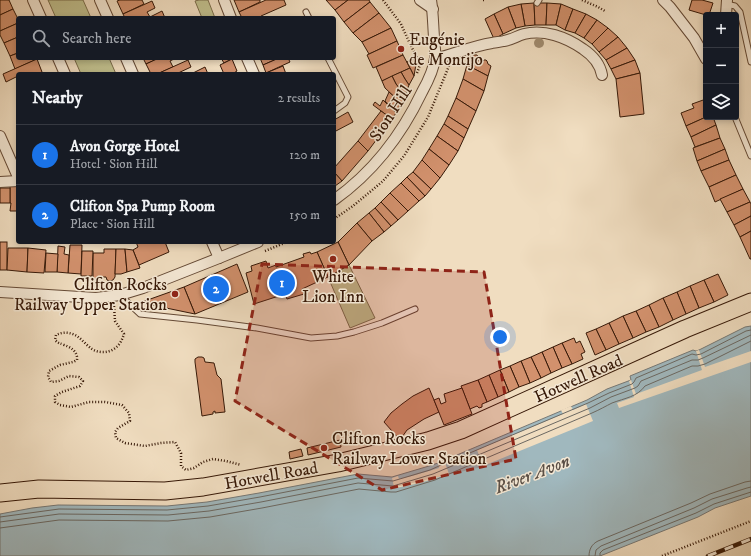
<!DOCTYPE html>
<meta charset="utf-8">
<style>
body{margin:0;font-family:"IM FELL DW Pica",serif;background:#20242c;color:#f1f3f6}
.controls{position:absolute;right:12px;top:12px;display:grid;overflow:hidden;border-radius:4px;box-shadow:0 2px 6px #0003}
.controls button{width:36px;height:36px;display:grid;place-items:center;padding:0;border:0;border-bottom:1px solid #363941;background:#171b24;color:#f1f3f6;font:20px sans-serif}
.you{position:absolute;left:500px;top:337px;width:14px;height:14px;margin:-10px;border:3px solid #fff;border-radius:50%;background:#1a73e8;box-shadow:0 0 0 6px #1a73e833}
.badge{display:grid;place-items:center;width:26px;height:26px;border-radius:50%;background:#1a73e8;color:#fff;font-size:13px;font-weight:700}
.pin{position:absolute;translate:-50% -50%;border:2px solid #fff;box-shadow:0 1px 4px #0006}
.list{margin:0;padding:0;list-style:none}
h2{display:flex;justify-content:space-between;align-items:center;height:52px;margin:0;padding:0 16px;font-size:17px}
h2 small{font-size:13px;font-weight:400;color:#9ea1a6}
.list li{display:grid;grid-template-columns:26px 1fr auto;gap:12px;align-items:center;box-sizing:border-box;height:60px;padding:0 16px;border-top:1px solid #363941}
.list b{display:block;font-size:15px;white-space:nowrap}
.list p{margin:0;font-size:13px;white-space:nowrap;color:#9ea1a6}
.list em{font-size:13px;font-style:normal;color:#9ea1a6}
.icon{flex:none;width:22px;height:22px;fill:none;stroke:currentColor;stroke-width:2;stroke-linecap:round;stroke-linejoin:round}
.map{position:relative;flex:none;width:751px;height:556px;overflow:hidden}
.search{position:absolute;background:#171b24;box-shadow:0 2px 6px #0003;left:16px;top:16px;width:320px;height:44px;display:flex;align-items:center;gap:10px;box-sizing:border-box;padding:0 14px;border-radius:4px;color:#9ea1a6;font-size:15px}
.panel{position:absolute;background:#171b24;box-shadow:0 2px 6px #0003;left:16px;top:72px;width:320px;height:172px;border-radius:4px}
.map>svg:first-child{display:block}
.green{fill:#c0bf8d;stroke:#7b6c4a}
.water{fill:#a0b8be;stroke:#767875}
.pier{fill:#f0ddc0}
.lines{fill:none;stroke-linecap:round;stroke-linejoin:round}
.shore{stroke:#6b6862;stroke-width:1}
.building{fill:#d2916d;stroke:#361807}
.service-casing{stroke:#644935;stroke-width:7}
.minor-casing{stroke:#644935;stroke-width:12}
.trunk-casing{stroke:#361807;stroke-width:19}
.path{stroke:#361807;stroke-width:2.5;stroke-dasharray:1 2;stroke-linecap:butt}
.service{stroke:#f5e9d6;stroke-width:5}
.minor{stroke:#f5e9d6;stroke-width:10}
.trunk{stroke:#f0ddc0;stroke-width:17}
.rail-casing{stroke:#361807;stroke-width:4.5}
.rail{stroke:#f5e9d6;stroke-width:3;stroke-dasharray:9;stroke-linecap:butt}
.tree{fill:#a08c70}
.marked{fill:#8f2418;fill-opacity:0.2;stroke:#8f2418;stroke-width:3;stroke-dasharray:8 5;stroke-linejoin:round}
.poi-dot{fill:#8f2418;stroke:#f5e9d6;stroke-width:1.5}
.labels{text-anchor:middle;stroke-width:3;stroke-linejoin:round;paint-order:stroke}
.poi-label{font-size:17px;fill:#361807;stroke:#f5e9d6;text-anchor:start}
.street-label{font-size:17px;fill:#361807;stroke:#f5e9d6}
.water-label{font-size:18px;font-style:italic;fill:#5b5047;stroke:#f5e9d6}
</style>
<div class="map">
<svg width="751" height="556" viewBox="0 0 751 556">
<rect width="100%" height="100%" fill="#f0ddc0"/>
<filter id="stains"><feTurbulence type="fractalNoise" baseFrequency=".005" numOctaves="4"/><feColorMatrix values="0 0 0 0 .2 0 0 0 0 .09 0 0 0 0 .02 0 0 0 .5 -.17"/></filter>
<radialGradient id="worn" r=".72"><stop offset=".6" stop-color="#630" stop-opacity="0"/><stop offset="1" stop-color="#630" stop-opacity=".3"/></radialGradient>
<g class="green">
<path d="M48,0H83L91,18H56Z"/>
<path d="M199,0H208L215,18H202L195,1Z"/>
<path d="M74,58H109L116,74H81Z"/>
<path d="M349,265L375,318L350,328L328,277Z"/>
</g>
<path class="water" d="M751,326V496L715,508L698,517L600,556H0V514L32,508L58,505L167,506L207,502L259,493L358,474L392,477L429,466L438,463L587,400L607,389L631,380L630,376L693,350L696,351L699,350L745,327Z"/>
<g class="pier">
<path d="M699,350L705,367L751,351V362L619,408L617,403L634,397L629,381L631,380L636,394L702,370L696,351Z"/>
<path d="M586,404L593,421L483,466L477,450L563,414L561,410L571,406L573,410Z"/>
<path d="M444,460L449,474L420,483L396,488L394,487L392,478L398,476L399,479L412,476L439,468L438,463Z"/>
</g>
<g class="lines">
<g class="shore">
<path d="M0,517L59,509L167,510L208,506L260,497L358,478L393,481L430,470L439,466L588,403L609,393L632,384L634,382L636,378L692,354L696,355L701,354L746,331L751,330"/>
<path d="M0,522L59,514L168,515L209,511L261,502L358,483L393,486L433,474L590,408L611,397L635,388L638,386L641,381L692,360H698L703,358L751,335"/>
<path d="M0,528L59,520L168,521L210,517L262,508L359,489L391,492H396L435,480L592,413C599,410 606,406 612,403C625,398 637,397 645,386L692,366H698L705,364L751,341"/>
<path d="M589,556C589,549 592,544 598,541L691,503L710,494L745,482L751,481"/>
<path d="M595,556L596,550L601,546L694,508L712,499L747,488L751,487"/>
<path d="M600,556V553L603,550L696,513L714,504L751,492"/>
</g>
</g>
<g class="building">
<path d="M0,0H9L13,9L0,15Z"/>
<path d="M120,0H142L144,4L123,14L117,1Z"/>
<path d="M234,0H260V2L239,12Z"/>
<path d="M266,0H284L286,5L261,16V18H242L239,12Z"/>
<path d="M326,0H348L335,10Z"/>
<path d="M348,0H369L370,2L344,22L335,10Z"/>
<path d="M692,0H702L713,3L709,15H706L689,10Z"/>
<path d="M152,1L155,8L147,12L150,17L147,18H125L123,14Z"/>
<path d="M370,2L379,13L353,33L344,22Z"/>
<path d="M534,3L535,25L525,26L521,4Z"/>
<path d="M534,3H547L546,25H535Z"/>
<path d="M547,3L561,4L556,25H546Z"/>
<path d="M521,4L525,26L516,28L508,7Z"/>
<path d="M561,4L573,9L565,30L556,25Z"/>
<path d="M508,7L516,28L503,34L494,14Z"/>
<path d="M13,9L18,19V23L0,31V15Z"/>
<path d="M573,9L586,14L575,33L565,30Z"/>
<path d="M162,11L165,18H147L150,17Z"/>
<path d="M379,13L391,28L362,42L353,33Z"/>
<path d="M494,14L503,34L494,39L485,19Z"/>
<path d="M586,14L597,20L584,38L575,33Z"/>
<path d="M597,20L608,28L592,44L584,38Z"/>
<path d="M18,23V37L4,43L0,35V31Z"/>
<path d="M391,28L397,41L369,54L362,42Z"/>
<path d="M608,28L618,37L599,52L592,44Z"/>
<path d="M18,37V53L10,56L4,43Z"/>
<path d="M618,37L627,48L606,60L599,52Z"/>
<path d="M397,41L403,55L373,68L367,55Z"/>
<path d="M627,48L635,60L611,69L606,60Z"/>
<path d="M18,53V58H36L37,59L15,69L10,56Z"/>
<path d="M403,55L410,68L382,81L376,67Z"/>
<path d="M473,55H477L478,56V60L482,62L484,60H486L487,61L488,64L491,66L488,76L467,65L470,56L472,57Z"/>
<path d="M143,58H159L146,64Z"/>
<path d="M159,58H176L170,61L173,67L157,74H151L146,64Z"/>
<path d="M221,58H231L232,59L224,63Z"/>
<path d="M260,58H279L263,65Z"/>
<path d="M279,58H288L290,62L266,73L263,65Z"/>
<path d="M415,58L416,64L414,76L407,62Z"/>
<path d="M37,59L42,72L38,74H18V76L6,82L3,74Z"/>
<path d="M232,59L237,71L232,74H224L220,65Z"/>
<path d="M188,60L191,67L176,74H157Z"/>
<path d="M635,60L640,73L616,79L611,69Z"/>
<path d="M467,65L488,76L484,91L463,79Z"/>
<path d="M283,66L286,74H266V73Z"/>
<path d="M205,67L208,74H191Z"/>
<path d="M410,68L414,76L409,85L405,79L401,72Z"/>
<path d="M401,72L405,79L409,85L405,95L396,84L392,76Z"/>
<path d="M640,73L644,114L620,117L616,79Z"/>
<path d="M392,76L396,84L407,98L403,105L385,88L382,81Z"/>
<path d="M463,79L484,91L476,111L456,98Z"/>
<path d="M389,92L401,103L396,113L385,101Z"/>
<path d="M456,98L476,111L468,129L448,116Z"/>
<path d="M706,99V117L686,126L681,113L694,108L692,104Z"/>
<path d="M383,100L396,113L392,119L373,105L375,102L380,106Z"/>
<path d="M381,111L392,119L368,151L358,141Z"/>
<path d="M348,112L353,122L334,132V120Z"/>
<path d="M448,116L468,129L464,138L444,124Z"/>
<path d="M706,117H713L716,125L691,137L686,126Z"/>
<path d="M444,124L464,138L458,151L437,136Z"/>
<path d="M716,125L720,138L695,147L691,137Z"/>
<path d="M437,136L458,151L449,165L429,149Z"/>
<path d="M720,138L725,149L697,161L693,148Z"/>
<path d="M358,141L368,151L342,181L334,172V168Z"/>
<path d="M429,149L449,165L440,178L422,160Z"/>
<path d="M725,149L729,160L701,171L697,161Z"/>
<path d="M422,160L440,178L431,189L413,172Z"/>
<path d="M729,160L736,175L709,187L701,171Z"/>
<path d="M334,172L342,181L335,186L334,185Z"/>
<path d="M413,172L431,189L425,196L407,177Z"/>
<path d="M736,175L743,189L715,202L709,187Z"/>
<path d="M407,177L425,196L419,201L401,183Z"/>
<path d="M401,183L419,201L408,211L390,193Z"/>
<path d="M10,186H18V211H10L11,203H10Z"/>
<rect x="0" y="188" width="10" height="15"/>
<path d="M743,189L750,202L727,212L720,199Z"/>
<path d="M390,193L408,211L398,220L381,202Z"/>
<path d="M381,202L398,220L391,226L375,208Z"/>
<path d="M750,202L751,204V216L734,225L727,212Z"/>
<path d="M375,208L391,226L384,232L369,213Z"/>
<path d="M369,213L384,232L372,241L357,223Z"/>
<path d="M751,216V231L740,237L734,225Z"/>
<path d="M357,223L372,241L349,265L338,242Z"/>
<path d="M751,231V259H750L740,237Z"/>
<rect x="0" y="242" width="7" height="28"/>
<path d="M136,242H165L169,252L139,265L133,250L138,247Z"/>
<path d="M338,242L349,265L328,277L317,252Z"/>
<path d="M70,245H82L81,274L68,273Z"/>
<path d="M58,246L65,247L64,254L69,255L68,273L57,272Z"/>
<path d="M8,248H28L27,272L7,270Z"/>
<path d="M28,248L46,250L44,273L27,272Z"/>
<path d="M104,249H116L115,277L113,280L110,281L107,280L106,277H100L98,280H95L93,278V253H104Z"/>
<path d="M116,249H125L127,272L121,274H115Z"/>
<path d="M125,249L133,250L140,268L127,272Z"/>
<path d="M82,251H93L92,276H81Z"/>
<path d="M310,252L311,254L317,252L328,277L302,289L304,294L287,299L285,294L254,304L246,273L252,271L251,266L266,261L268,268L276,265V267L304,257L303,254Z"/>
<path d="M46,253L58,254L57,272H45Z"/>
<path d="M237,264L248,292L195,314L184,287Z"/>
<path d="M718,274L728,295L714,302L704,280Z"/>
<path d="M704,280L714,302L699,308L690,286Z"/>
<path d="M690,286L699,308L686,314L677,292Z"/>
<path d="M184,287L195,314L142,303V302Z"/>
<path d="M677,292L686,314L673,320L663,298Z"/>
<path d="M663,298L673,320L659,327L649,305Z"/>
<path d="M649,305L659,327L646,332L636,311Z"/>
<path d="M636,311L646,332L633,338L623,316Z"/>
<path d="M623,316L633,338L619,344L609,323Z"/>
<path d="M609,323L619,344L606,350L596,329Z"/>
<path d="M596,329L606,350L595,355L586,333Z"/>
<path d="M574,338L576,343L580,341L585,352L581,354L583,359L572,364L562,343Z"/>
<path d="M562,343L572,364L562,368L553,347Z"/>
<path d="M553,347L562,368L551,373L542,352Z"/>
<path d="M542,352L551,373L541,378L531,357Z"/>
<path d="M198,357H202L204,358L205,362L214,363L217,375L221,379L225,412L215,413V411L213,412V414L202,416L195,362V359Z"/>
<path d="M531,357L541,378L530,383L521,361Z"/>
<path d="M521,361L530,383L519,387L510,366Z"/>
<path d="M510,366L519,387L509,392L500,370Z"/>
<path d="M500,370L509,392L498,397L489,375Z"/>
<path d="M489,375L498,397L487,402L478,380Z"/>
<path d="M478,380L487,402L482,404V407L479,408L477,406L470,409L461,386Z"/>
<path d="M429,388L439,412L424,419L407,430L400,440L384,422L391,413L402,404L413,396Z"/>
<path d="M462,388L472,414L444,425L434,400L439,398L441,404L446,402L444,394Z"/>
<path d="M340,440L341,447L308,455L307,448Z"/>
<path d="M301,449L303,456L290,459L289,452Z"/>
</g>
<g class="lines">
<defs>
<g id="service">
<path d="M537,3L539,0"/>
<path d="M726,4L735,6L740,12L751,62"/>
<path d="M306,12L309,18"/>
<path d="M328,58L348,97L345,103L334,111"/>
<path d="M735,117L751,156"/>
<path d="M120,295L140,314L197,320L257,328L311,338L337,336L354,332L382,323L415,309"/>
</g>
<g id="minor">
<path d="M33,0L41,18"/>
<path d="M100,0L108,18"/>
<path d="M224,0L231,18"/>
<path d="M420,0L433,9"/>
<path d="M663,0L670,7L694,38L706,59"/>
<path d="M726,15L727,0"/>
<path d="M58,58L65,74"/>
<path d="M126,58L133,74"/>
<path d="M247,58L254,74"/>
<path d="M435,59C454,54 473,46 492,43C496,42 500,42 504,41C511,40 517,36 524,34C544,29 566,37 583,49C592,55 600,64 602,75"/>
<path d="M0,136L18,177"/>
<path d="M0,182L18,181"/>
<path d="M334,200C372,173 402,134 422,92C427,83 434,68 435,58C436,51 434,44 434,37C433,24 433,12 431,0"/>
<path d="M212,242L219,258"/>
<path d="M0,292L96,298L120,295L143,288L219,258L258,242"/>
</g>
<path id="trunk" d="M0,493L39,489L165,491L203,487L338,463L428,441L461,430L685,329L751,302"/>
</defs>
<use href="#service" class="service-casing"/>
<use href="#minor" class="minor-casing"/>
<use href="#trunk" class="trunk-casing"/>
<g class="path">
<path d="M383,0L401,24L410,44L421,65"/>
<path d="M483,0H484"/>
<path d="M582,0L598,7L605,11"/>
<path d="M417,73L420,65"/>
<path d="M334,219L353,206L383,181L404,156L428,117L449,66"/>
<path d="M265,251L287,242"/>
<path d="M114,306L115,321L124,334C123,337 122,340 120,343C114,352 102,355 92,349C86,345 81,338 75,335C69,332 62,332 56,335L55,340C59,344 60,343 64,345C71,347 78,352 77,360L73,362L60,365L49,371L48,377L51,382L59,381L69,376L79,377L83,381L80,386L62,392L55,396V402L60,405L71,407L89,402H105L122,405L129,413L130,421L118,428L115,432L116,438L125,443L145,446L161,443L175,442L181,453V466L186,470L194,468L203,462L213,459L226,461L241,465"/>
<path d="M662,556L751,521"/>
</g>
<use href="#service" class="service"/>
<use href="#minor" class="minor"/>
<use href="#trunk" class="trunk"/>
<defs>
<path id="rail" d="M708,556L751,539"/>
</defs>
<use href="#rail" class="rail-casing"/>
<use href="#rail" class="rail"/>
</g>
<circle class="tree" cx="539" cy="43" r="5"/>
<path class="marked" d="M262,264L484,272L516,459L382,490L235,401Z"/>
<g class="poi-dot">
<circle cx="401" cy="49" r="4"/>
<circle cx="333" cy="259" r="4"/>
<circle cx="175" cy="294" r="4"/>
<circle cx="324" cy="448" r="4"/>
</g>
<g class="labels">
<g class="poi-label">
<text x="409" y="45">Eugénie<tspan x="409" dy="20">de Montijo</tspan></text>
<text x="333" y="282" text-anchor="middle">White<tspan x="333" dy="20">Lion Inn</tspan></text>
<text x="167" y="290" text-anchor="end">Clifton Rocks<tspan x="167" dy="20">Railway Upper Station</tspan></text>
<text x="332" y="444">Clifton Rocks<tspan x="332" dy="20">Railway Lower Station</tspan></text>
</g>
<g class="street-label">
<text transform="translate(390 113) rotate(-57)" y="6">Sion Hill</text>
<text transform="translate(578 378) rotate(-24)" y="6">Hotwell Road</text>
<text transform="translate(271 475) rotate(-10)" y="6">Hotwell Road</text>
</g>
<g class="water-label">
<text transform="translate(532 474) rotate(-21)" y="6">River Avon</text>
</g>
</g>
<rect width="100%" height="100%" filter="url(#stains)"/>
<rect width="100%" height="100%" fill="url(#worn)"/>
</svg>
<div class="controls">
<button>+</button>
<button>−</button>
<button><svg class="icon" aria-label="layers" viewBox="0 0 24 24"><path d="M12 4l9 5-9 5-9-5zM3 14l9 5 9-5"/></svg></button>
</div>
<div class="you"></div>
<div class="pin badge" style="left:282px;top:283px">1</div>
<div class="pin badge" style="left:216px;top:289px">2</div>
<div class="search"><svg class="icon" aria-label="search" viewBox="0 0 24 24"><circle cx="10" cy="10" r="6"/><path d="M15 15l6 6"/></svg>Search here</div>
<section class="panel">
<h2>Nearby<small>2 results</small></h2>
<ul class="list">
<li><span class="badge">1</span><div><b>Avon Gorge Hotel</b><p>Hotel · Sion Hill</p></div><em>120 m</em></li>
<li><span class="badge">2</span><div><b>Clifton Spa Pump Room</b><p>Place · Sion Hill</p></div><em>150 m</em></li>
</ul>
</section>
</div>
